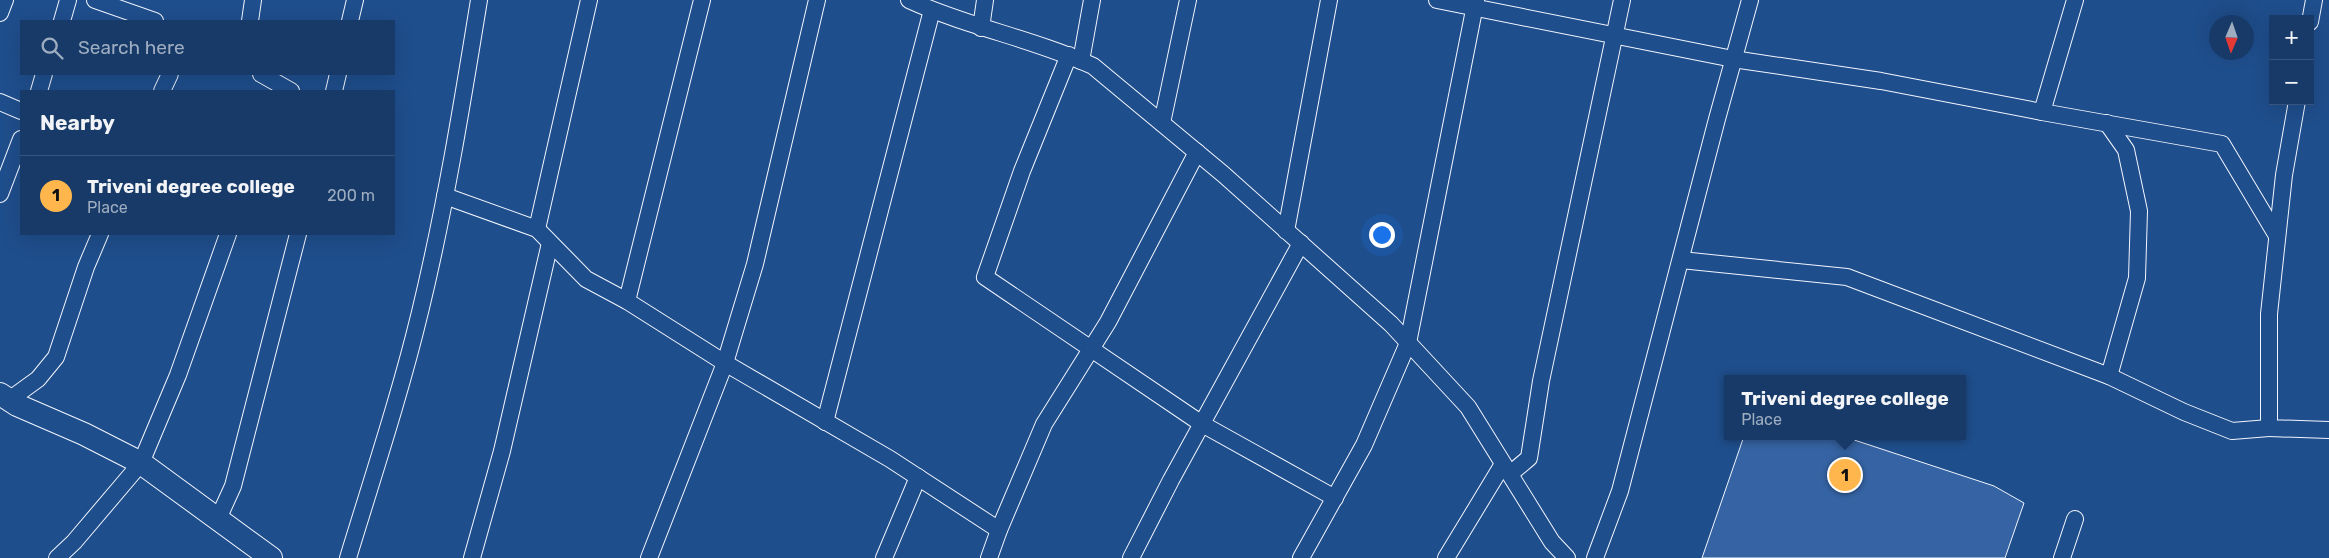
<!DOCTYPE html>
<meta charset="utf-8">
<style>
body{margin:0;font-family:Rubik,sans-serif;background:#244571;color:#f1f3f6}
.controls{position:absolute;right:15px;top:15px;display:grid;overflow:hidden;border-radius:0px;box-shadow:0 5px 20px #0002}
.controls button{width:45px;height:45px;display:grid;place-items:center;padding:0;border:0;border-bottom:1px solid #36547d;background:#173a69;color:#f1f3f6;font:25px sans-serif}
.compass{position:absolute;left:2209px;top:15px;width:45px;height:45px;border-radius:50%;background:#173a69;box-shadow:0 5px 20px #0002;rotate:182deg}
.you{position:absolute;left:1381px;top:234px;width:18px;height:18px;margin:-12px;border:4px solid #fff;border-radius:50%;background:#1a73e8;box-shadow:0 0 0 8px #1a73e833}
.badge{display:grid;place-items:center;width:32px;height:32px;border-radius:50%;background:#ffb74d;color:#111;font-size:16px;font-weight:700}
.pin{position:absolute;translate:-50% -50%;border:2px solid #fff;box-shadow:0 1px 5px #0006}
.popup{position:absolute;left:1724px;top:375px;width:242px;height:65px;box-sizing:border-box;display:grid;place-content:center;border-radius:0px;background:#173a69;filter:drop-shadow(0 1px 4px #0005);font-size:16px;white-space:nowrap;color:#9eadc0}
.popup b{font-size:19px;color:#f1f3f6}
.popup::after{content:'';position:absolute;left:50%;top:100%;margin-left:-10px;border:10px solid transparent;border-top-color:#173a69}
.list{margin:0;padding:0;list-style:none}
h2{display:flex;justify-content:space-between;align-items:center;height:65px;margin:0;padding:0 20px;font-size:21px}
h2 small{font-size:16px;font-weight:400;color:#9eadc0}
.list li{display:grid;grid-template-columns:32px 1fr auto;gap:15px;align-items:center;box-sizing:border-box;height:80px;padding:0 20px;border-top:1px solid #36547d}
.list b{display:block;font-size:19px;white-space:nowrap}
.list p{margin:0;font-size:16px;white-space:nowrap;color:#9eadc0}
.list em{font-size:16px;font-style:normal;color:#9eadc0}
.icon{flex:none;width:28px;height:28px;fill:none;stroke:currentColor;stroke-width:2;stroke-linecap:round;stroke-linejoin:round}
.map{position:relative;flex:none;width:2329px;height:558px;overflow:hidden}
.search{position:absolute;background:#173a69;box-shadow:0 5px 20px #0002;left:20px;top:20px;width:375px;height:55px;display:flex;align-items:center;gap:12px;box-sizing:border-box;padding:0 18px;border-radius:0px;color:#9eadc0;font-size:19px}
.panel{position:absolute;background:#173a69;box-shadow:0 5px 20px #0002;left:20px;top:90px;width:375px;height:145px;border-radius:0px}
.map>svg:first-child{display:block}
.building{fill:#3563a3;stroke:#f2f6ff}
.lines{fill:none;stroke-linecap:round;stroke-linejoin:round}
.street-casing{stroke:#f2f6ff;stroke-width:18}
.secondary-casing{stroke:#f2f6ff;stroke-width:24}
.street{stroke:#1f4e8c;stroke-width:16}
.secondary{stroke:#1f4e8c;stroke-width:22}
</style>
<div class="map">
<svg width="2329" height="558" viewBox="0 0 2329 558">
<rect width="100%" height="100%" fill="#1f4e8c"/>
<path class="building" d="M1744,436H1842L1994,486L2024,503L2005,558H1702Z"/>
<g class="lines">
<defs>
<g id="street">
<path d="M95,0L155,21"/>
<path d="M909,0C968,27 1034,39 1093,66L1223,174L1391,324L1468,407L1552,542L1567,558"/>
<path d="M1437,0L1733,59L1881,81L2042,112L2075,0"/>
<path d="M0,13L5,0"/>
<path d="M62,21L68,0"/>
<path d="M250,21L253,0"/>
<path d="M350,21L355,0"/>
<path d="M2310,22L2314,0"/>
<path d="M981,28L985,0"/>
<path d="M1069,55L1022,171L985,277L1202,424L1335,498"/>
<path d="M1081,61L1092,0"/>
<path d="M261,74L291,91"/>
<path d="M39,91L44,74"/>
<path d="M162,91L170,74"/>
<path d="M334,91L338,74"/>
<path d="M2297,101L2284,175L2269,314V428L2329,430"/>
<path d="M0,102L21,111"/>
<path d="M2042,112L2222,144L2277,236"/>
<path d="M1162,123L1188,0"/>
<path d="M2107,123L2126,150L2139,211L2137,278L2109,376"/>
<path d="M0,194L21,139"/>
<path d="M445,196L537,229L586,279L627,301L725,363L890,459L999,530"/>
<path d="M537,229L589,0"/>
<path d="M1286,231L1329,0"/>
<path d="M1681,260L1847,277L2109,376L2184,412L2232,431L2269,428"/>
<path d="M627,301L702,0"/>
<path d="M9,400L38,379L56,357L86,267L100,234"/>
<path d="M825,422L932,10"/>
<path d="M1510,474L1529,458L1541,381L1622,0"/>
<path d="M218,519L233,486L298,234"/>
<path d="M57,558L74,542L141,463L178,375L228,234"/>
<path d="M348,558C373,476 400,395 420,312C445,209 462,105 479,0"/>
<path d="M472,558L502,451L550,243"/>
<path d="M649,558L725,363L755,264L817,0"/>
<path d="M884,558L918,477"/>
<path d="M989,558L999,530L1044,424L1108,322L1197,152"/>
<path d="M1131,558L1171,480L1301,243"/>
<path d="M1301,558L1364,445L1408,343L1476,0"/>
<path d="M1446,558L1503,464"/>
<path d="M1595,558L1620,491L1717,119L1750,0"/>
<path d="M2062,558L2075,519"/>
</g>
<path id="secondary" d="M0,394L17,405L84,434L141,463L271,558"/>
</defs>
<use href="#street" class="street-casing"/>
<use href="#secondary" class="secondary-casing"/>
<use href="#street" class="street"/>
<use href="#secondary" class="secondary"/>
</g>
</svg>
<div class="controls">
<button>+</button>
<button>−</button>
</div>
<svg class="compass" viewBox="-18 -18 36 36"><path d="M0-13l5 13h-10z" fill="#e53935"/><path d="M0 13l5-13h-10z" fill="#9eadc0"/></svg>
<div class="you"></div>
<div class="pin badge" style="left:1845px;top:475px">1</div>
<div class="popup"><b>Triveni degree college</b>Place</div>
<div class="search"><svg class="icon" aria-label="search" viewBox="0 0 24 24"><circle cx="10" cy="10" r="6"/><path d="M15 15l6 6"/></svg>Search here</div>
<section class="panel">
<h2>Nearby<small></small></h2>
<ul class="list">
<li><span class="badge">1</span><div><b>Triveni degree college</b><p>Place</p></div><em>200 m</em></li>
</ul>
</section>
</div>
